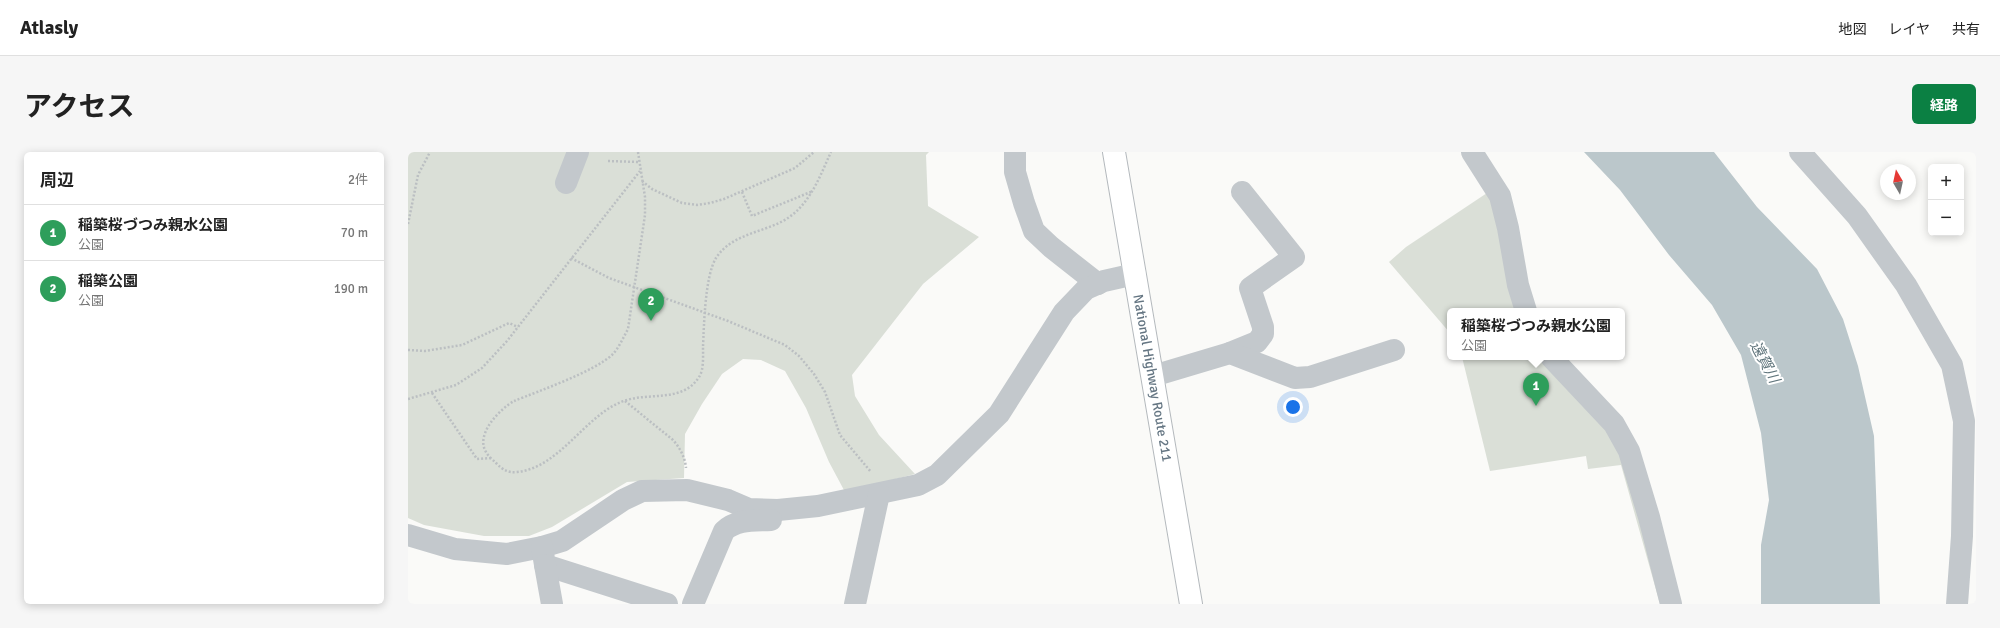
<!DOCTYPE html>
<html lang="ja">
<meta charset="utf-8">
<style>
body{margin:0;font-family:Signika,"Noto Sans JP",sans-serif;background:#f6f6f6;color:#222}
.controls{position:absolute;right:12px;top:12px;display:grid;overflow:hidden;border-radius:6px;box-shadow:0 2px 10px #0003}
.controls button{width:36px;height:36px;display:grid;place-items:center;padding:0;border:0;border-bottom:1px solid #e0e0e0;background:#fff;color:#222;font:20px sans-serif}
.compass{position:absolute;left:1472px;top:12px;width:36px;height:36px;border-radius:50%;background:#fff;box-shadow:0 2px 10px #0003;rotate:351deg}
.you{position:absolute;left:885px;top:255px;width:14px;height:14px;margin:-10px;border:3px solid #fff;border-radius:50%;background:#1a73e8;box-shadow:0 0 0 6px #1a73e833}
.badge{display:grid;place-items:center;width:26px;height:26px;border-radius:50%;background:#0b8043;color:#fff;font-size:13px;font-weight:700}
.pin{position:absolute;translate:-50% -33px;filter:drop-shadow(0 1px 2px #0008)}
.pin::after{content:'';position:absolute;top:21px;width:14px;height:12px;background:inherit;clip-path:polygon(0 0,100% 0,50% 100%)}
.popup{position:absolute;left:1039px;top:156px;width:178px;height:52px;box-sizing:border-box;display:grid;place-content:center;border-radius:6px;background:#fff;filter:drop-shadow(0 1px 3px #0005);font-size:13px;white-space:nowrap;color:#767676}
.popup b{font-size:15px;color:#222}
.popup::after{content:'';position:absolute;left:50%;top:100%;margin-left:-8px;border:8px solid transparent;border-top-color:#fff}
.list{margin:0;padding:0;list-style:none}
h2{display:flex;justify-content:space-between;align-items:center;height:52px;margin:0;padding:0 16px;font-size:17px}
h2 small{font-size:13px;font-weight:400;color:#767676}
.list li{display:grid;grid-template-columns:26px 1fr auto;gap:12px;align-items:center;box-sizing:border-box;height:56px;padding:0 16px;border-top:1px solid #e0e0e0}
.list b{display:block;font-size:15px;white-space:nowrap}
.list p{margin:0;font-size:13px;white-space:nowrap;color:#767676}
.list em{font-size:13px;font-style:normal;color:#767676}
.map{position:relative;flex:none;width:1568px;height:452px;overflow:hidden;border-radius:6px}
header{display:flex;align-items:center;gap:24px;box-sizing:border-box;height:56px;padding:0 20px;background:#fff;border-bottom:1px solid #e0e0e0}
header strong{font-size:19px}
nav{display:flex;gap:22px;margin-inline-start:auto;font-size:14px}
.intro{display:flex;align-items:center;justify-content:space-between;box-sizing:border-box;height:96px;padding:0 24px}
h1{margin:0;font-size:28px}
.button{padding:10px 18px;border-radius:6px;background:#0b8043;color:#fff;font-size:14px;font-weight:700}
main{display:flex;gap:24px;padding:0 24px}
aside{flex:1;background:#fff;border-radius:6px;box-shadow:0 2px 10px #0003}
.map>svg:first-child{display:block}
.green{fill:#dadfd7}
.water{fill:#bbc7cb}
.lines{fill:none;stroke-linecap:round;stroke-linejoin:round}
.highway-casing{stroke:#b4b9bd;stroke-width:24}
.path{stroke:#bbbfc2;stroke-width:2.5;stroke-dasharray:2 2;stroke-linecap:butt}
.minor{stroke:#c3c8cc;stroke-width:22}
.highway{stroke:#fff;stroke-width:22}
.labels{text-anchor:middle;stroke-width:4;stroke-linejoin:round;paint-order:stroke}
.street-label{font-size:14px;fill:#657683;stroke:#fff}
.water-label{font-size:15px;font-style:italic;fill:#60757c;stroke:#fff}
</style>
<header>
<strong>Atlasly</strong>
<nav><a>地図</a><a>レイヤ</a><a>共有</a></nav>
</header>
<div class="intro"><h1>アクセス</h1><a class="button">経路</a></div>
<main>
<aside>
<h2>周辺<small>2件</small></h2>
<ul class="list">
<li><span class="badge" style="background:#2e9e5b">1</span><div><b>稲築桜づつみ親水公園</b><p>公園</p></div><em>70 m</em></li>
<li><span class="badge" style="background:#2e9e5b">2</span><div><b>稲築公園</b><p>公園</p></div><em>190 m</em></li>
</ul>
</aside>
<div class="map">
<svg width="1568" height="452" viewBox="0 0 1568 452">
<rect width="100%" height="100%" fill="#fafaf8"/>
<g class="green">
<path d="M0,0H521L518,3L520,54L571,85L515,132L444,223L447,244L471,283L507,322L437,340L421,310L398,256L377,219L353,208L335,207L314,222L294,252L277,282L276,326L219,330L144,375L121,384H76L16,373L0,366Z"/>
<path d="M1085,37L1120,159H1042V181L981,110L998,95Z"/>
<path d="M1054,205H1145L1221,299L1252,452L1213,313L1180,317L1178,304L1082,319Z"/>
</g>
<path class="water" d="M1176,0H1306L1349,55L1409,117L1435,167L1450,214L1466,284L1472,452H1353V393L1361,348L1353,281L1333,203L1304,153L1261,103L1212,38Z"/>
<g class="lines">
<defs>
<path id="highway" d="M706,0L783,452"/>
</defs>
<use href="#highway" class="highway-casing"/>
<g class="path">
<path d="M230,0L237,45V63L220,177C215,186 211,196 204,203C185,220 131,239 106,249C92,257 67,282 78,300C80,304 85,308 88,311C95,318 100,321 109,320C151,316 176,265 213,250C239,239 274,252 291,225C296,218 295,204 295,195C296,173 297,124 308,106C323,83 351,81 373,70C401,56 411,26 423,0"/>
<path d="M200,9L231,10"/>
<path d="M234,29L244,37L274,51L289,53L302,51L316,47L387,16L406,0"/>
<path d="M334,40L344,64L405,39"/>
<path d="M0,72L10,23L22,0"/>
<path d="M163,106L201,126L320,169L377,193L391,204L406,222L417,240L432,283L463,320"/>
<path d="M0,198L17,199L54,193L101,171L110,175"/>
<path d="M24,241L69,307L83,306"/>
<path d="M0,247L48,233L74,216L99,189L232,19"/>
<path d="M217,249L265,288C272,296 277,305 278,316"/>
</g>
<g class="minor">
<path d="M607,0V20L616,51L626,79L643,95L690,132"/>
<path d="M1064,0L1092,44L1100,76L1110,133L1118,159"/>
<path d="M1392,0L1449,64L1498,133L1544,213L1556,269L1554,384L1549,452"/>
<path d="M158,31L170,0"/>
<path d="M822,201L849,190L855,182V175L842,136L886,105L834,40"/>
<path d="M1143,205L1206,272L1221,299L1241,365L1263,452"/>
<path d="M745,224L822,201L887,226L902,225L986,198"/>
<path d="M0,383L47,397L99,402L134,395L154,389L215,348L234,339L279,338L320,348L341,357L370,358L410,354L510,333L529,323L591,262L656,160L678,137L696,129L727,122"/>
<path d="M134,395L137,413L259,452"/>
<path d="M137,413L144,452"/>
<path d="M285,452L316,379C329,367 346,369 363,368"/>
<path d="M447,452L471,342"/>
</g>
<use href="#highway" class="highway"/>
</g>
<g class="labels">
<g class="street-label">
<text transform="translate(745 226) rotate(80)" y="5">National Highway Route 211</text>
</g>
<g class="water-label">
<text transform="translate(1357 210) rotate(62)" y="5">遠賀川</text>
</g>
</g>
</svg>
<div class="controls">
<button>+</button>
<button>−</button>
</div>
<svg class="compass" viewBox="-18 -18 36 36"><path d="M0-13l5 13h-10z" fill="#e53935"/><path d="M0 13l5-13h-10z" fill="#767676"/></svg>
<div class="you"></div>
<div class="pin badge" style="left:1128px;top:254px;background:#2e9e5b">1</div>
<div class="popup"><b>稲築桜づつみ親水公園</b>公園</div>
<div class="pin badge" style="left:243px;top:169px;background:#2e9e5b">2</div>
</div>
</main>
